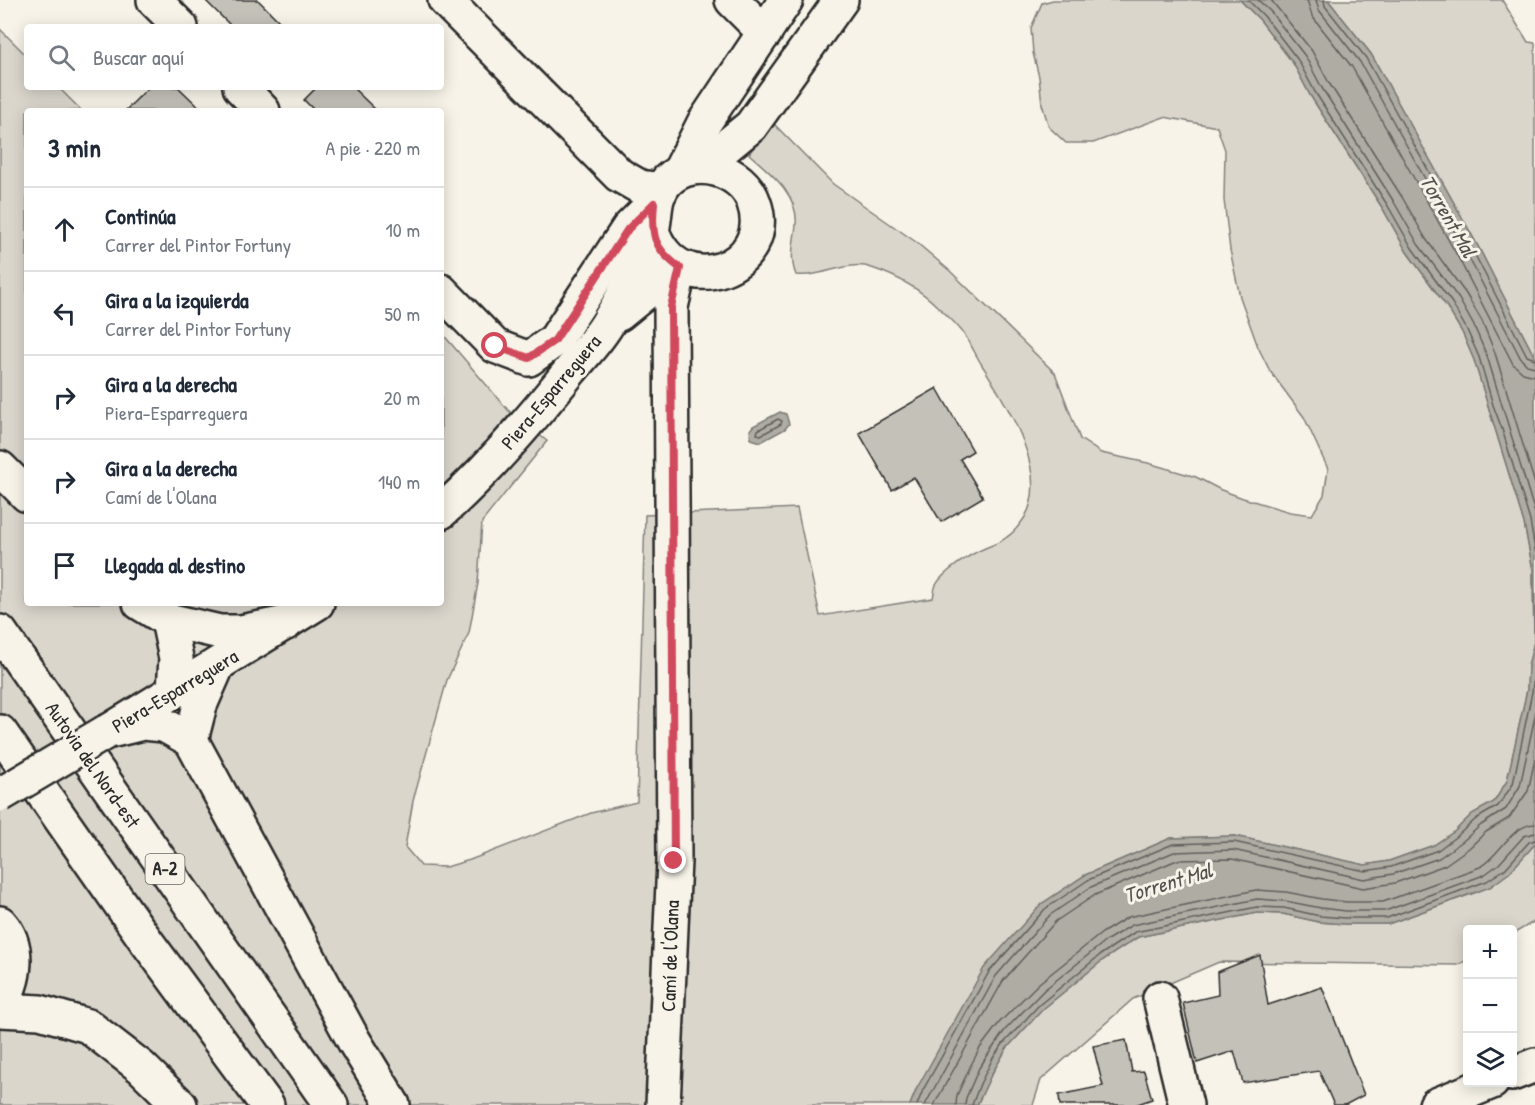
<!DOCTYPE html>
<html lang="es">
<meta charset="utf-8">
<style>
body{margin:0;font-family:"Patrick Hand",sans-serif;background:#f6f6f7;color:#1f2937}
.controls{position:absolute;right:18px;bottom:18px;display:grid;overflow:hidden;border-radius:6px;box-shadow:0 3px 15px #0003}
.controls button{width:54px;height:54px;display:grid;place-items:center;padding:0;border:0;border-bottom:2px solid #e0e1e3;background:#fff;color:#1f2937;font:30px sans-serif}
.stop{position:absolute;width:18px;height:18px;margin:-14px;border:4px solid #d1495b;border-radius:50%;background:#fff}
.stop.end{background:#d1495b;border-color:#fff;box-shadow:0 2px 6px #0008}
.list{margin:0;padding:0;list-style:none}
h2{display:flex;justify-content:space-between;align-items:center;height:78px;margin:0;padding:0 24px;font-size:26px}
h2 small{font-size:20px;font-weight:400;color:#747a83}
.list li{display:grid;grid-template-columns:39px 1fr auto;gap:18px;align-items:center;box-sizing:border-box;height:84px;padding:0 24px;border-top:2px solid #e0e1e3}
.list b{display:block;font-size:22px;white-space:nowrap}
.list p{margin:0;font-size:20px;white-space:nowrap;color:#747a83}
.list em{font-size:20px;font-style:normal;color:#747a83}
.icon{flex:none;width:33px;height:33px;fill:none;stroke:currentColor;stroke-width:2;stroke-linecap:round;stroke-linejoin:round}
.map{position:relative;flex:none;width:1535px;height:1105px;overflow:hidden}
.search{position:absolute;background:#fff;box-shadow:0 3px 15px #0003;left:24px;top:24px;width:420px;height:66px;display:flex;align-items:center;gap:15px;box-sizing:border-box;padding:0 21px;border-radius:6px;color:#747a83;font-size:22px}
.panel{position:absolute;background:#fff;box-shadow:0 3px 15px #0003;left:24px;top:108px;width:420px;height:498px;border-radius:6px}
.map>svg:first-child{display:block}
.green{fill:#dad6cc;stroke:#82807c;stroke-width:1.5}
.water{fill:#afaca4;stroke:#7a7874;stroke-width:1.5}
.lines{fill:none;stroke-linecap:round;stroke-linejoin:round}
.shore{stroke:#605f5b;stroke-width:1.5}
.building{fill:#c4c1b9;stroke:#2b2b2b;stroke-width:1.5}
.minor-casing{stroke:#2b2b2b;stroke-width:38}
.major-casing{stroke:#2b2b2b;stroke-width:38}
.highway-casing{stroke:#2b2b2b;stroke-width:38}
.minor{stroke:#f7f3e8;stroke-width:33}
.major{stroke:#f7f3e8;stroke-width:33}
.highway{stroke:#f7f3e8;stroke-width:33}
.major-bridge-casing{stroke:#2b2b2b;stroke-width:38;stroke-linecap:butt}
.major-bridge{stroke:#f7f3e8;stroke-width:33}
.route{stroke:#d1495b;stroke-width:8}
.labels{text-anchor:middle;stroke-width:6;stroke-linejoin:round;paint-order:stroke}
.shield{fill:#f7f3e8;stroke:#686764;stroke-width:1.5}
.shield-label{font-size:18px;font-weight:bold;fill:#2b2b2b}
.street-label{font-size:20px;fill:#2b2b2b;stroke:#f7f3e8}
.water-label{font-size:21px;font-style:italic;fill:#53524f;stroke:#f7f3e8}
</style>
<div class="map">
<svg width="1535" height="1105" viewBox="0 0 1535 1105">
<rect width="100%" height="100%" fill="#f7f3e8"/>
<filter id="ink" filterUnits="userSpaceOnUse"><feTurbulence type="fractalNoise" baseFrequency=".0167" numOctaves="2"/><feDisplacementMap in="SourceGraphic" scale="12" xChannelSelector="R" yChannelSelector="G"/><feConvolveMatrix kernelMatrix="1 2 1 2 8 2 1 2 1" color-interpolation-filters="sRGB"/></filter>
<g filter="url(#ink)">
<g class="green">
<path d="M1053,0H1240L1260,20L1293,63L1310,95L1383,209L1407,252L1447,307L1462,332L1474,360L1524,523L1533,570L1534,642L1528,666L1527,690L1507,781L1494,802L1472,814L1455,831L1434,845L1389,861L1365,865L1235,836L1171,838L1085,875L917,1088L910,1105H0V29L27,56V87H58L82,111H27V603H441V332L508,410L547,441L482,522L478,583L469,633L447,680L413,801L405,847L421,866L446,867L470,860L591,813L637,802L645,515L797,508L820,616L933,598C934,594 934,589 936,585C943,572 969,555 983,549C991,545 1000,543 1007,537C1014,533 1021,523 1025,517C1051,472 1005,402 982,365C976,356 972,346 966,337C959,326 948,316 938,307C920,289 896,276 872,268C847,259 823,278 796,275C789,258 794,243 796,225C799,194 769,172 749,154L771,121L833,184L916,242L950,271L1055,373L1080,439L1101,453L1148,463L1196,477L1221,490L1243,498L1290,512L1312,515L1324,495L1328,469L1304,417L1270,371L1258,347L1240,297L1230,250L1224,200L1225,150L1217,127L1164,117L1093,143H1066L1049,127L1042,104L1039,77L1033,53L1031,28L1042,3Z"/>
<path d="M1328,0H1502L1528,42L1535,43V358L1479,248L1371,54Z"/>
<path d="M1535,844V921L1513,934L1512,930H1468L1467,960L1458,965L1219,962L1133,999L1041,1080L1033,1105H977L991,1075L1007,1048L1043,1009L1103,960L1138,937L1257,913L1283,914L1319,922L1345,924H1388L1477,892L1509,873Z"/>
</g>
<g class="water">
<path d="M1240,0H1328L1371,54L1479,248L1535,358V844L1509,873L1490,887L1388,924H1345L1319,922L1283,914L1257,913L1138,937L1103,960L1043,1009L1007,1048L991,1075L977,1105H910L917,1088L984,968L1041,904L1085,875L1171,838L1235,836L1365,865L1389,861L1434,845L1455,831L1472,814L1494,802L1507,781L1527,690L1528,666L1534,642L1533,570L1524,523L1474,360L1462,332L1447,307L1407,252L1383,209L1310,95L1293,63L1260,20Z"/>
<path d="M780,412L786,414L789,424L785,429L761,442L751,439L750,430L753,426Z"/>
</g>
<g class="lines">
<g class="shore">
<path d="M1248,0L1264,16L1298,60L1315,92L1388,206L1412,248L1452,303L1467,330L1479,357L1493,405L1502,429L1530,521L1535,550"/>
<path d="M1258,0L1270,11L1305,56L1322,88L1394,202L1418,244L1459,299L1474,326L1487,356L1535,513"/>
<path d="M1271,0L1312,51L1329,83L1402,197L1426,239L1466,294L1482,321L1495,353L1535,484"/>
<path d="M1307,0L1312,16L1352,67L1459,259L1513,364L1523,373L1535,376"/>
<path d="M1316,0L1319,10L1360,62L1467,254L1521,359L1527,365L1535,367"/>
<path d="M1324,0L1325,6L1366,58L1473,251L1527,356L1535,359"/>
<path d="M778,419L782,421L781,424L761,435L757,434L758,430Z"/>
<path d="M917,1105L923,1090L989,972L1045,909L1088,880L1173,844L1234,842L1365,871L1391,867L1438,850L1458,835L1476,819L1498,806L1513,784L1532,692L1535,664"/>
<path d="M925,1105L996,976L1050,915L1091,887L1174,852L1233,850L1364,879L1393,874L1439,858L1463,841L1481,825L1506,809L1520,786L1535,716"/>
<path d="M934,1105L1003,981L1056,921L1095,895L1177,860L1232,859L1363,888L1395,883L1445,865L1469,848L1486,832L1509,818L1528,791L1535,759"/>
<path d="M956,1105L957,1095L971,1065L980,1048L999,1023L1038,984L1102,933L1128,917L1256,890L1286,892L1322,899L1347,902H1383L1480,867C1500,855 1511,825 1535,824"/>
<path d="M965,1105L966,1098L979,1068L1005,1030L1044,990L1107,940L1132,925L1257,899L1285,901L1321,908L1346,911H1385L1484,875L1499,864L1524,836L1535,833"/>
<path d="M972,1105L980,1084L993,1058L1003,1044L1039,1005L1100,955L1135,932L1257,907L1284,908L1320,916L1345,918H1387L1487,881L1505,869L1529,842L1535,840"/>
</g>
</g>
<g class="building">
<path d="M205,0H258L285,27H232Z"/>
<path d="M149,87H178L203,111H125Z"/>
<path d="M317,87H352L377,111H315L304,100Z"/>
<path d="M937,388L973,451L960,459L983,497L941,522L914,477L892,490L859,433Z"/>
<path d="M1260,955L1268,1005L1322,987L1364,1095L1345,1105H1334L1319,1071L1243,1083L1234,1051L1197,1063L1183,1003L1218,995L1217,972Z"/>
<path d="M1126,1040L1132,1072L1144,1071L1152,1099L1135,1105H1060L1059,1095L1103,1086L1093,1046Z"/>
</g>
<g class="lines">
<defs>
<g id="minor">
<path d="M154,0L181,27"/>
<path d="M445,0L619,175L640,187L661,190"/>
<path d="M732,0L765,33"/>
<path d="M240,87L263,111"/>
<path d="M680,171L704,123L786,0"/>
<path d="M441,291L495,346L529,359L555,340L628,229L654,203"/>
<path d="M1160,998L1186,1105"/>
<path d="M1512,1074L1535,1065"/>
<path d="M663,1105L674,861L671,307L680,268"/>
<path d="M1436,1105L1492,1082"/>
</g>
<g id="major">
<path d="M701,167L751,126L841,0"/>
<path d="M619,314L678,266"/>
<path d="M441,512C489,469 530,421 570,371C583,355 599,339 609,321C622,299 647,254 652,231C657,211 652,197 668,180C694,155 743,169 754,203C776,266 680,307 652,231"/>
<path d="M109,731L317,603"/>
<path d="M0,923C21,946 16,981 0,1005"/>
</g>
<g id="highway">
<path d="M0,468L27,495"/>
<path d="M140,603L168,620L220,632H241L286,623"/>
<path d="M168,620L176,658L174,691"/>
<path d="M0,632L331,1105"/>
<path d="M0,732L147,942L267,1105"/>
<path d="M106,732L143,723L164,725L191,740L354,1041L393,1105"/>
<path d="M191,740L200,705L218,664"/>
<path d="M0,1010L40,1012L88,1026L141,1067L180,1105"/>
</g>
</defs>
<use href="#minor" class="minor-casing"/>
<use href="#major" class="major-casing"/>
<use href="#highway" class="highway-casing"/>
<use href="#minor" class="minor"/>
<use href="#major" class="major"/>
<use href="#highway" class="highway"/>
<defs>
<path id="major-bridge" d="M0,795L106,732"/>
</defs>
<use href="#major-bridge" class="major-bridge-casing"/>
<use href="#major-bridge" class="major-bridge"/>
</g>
</g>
<g class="lines" filter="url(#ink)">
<path class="route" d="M495,346L529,358L555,340L628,229L654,203C651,235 653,248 680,268L671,307L674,861"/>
</g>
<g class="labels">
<rect class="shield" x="145.5" y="854" width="39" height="30" rx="4.5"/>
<g class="shield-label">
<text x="165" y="875">A-2</text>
</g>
<g class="street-label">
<text transform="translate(551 392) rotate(-50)" y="7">Piera-Esparreguera</text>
<text transform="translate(175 691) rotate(-31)" y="7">Piera-Esparreguera</text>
<text transform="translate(93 765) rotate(55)" y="7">Autovia del Nord-est</text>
<text transform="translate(670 956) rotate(-88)" y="7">Camí de l'Olana</text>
</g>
<g class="water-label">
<text transform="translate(1448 216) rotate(60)" y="7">Torrent Mal</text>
<text transform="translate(1168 883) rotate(-17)" y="7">Torrent Mal</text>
</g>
</g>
</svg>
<div class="controls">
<button>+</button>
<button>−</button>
<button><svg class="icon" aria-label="layers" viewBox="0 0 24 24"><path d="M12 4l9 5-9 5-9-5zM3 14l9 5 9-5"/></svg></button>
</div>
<div class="stop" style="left:495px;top:346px"></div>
<div class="stop end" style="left:674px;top:861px"></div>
<div class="search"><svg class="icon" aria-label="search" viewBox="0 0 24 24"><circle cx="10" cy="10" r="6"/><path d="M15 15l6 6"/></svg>Buscar aquí</div>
<section class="panel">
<h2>3 min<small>A pie · 220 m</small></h2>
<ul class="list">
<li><svg class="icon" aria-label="ahead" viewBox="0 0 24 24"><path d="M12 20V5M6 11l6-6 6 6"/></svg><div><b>Continúa</b><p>Carrer del Pintor Fortuny</p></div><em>10 m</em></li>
<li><svg class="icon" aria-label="left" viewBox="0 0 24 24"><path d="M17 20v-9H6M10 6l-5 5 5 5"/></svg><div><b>Gira a la izquierda</b><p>Carrer del Pintor Fortuny</p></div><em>50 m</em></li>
<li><svg class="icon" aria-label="right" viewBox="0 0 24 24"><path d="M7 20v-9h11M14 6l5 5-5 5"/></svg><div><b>Gira a la derecha</b><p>Piera-Esparreguera</p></div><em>20 m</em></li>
<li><svg class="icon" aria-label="right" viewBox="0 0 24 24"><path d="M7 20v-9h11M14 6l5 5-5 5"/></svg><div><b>Gira a la derecha</b><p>Camí de l'Olana</p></div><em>140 m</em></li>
<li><svg class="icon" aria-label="arrive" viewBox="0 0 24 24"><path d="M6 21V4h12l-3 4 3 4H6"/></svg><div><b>Llegada al destino</b></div></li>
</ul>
</section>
</div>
